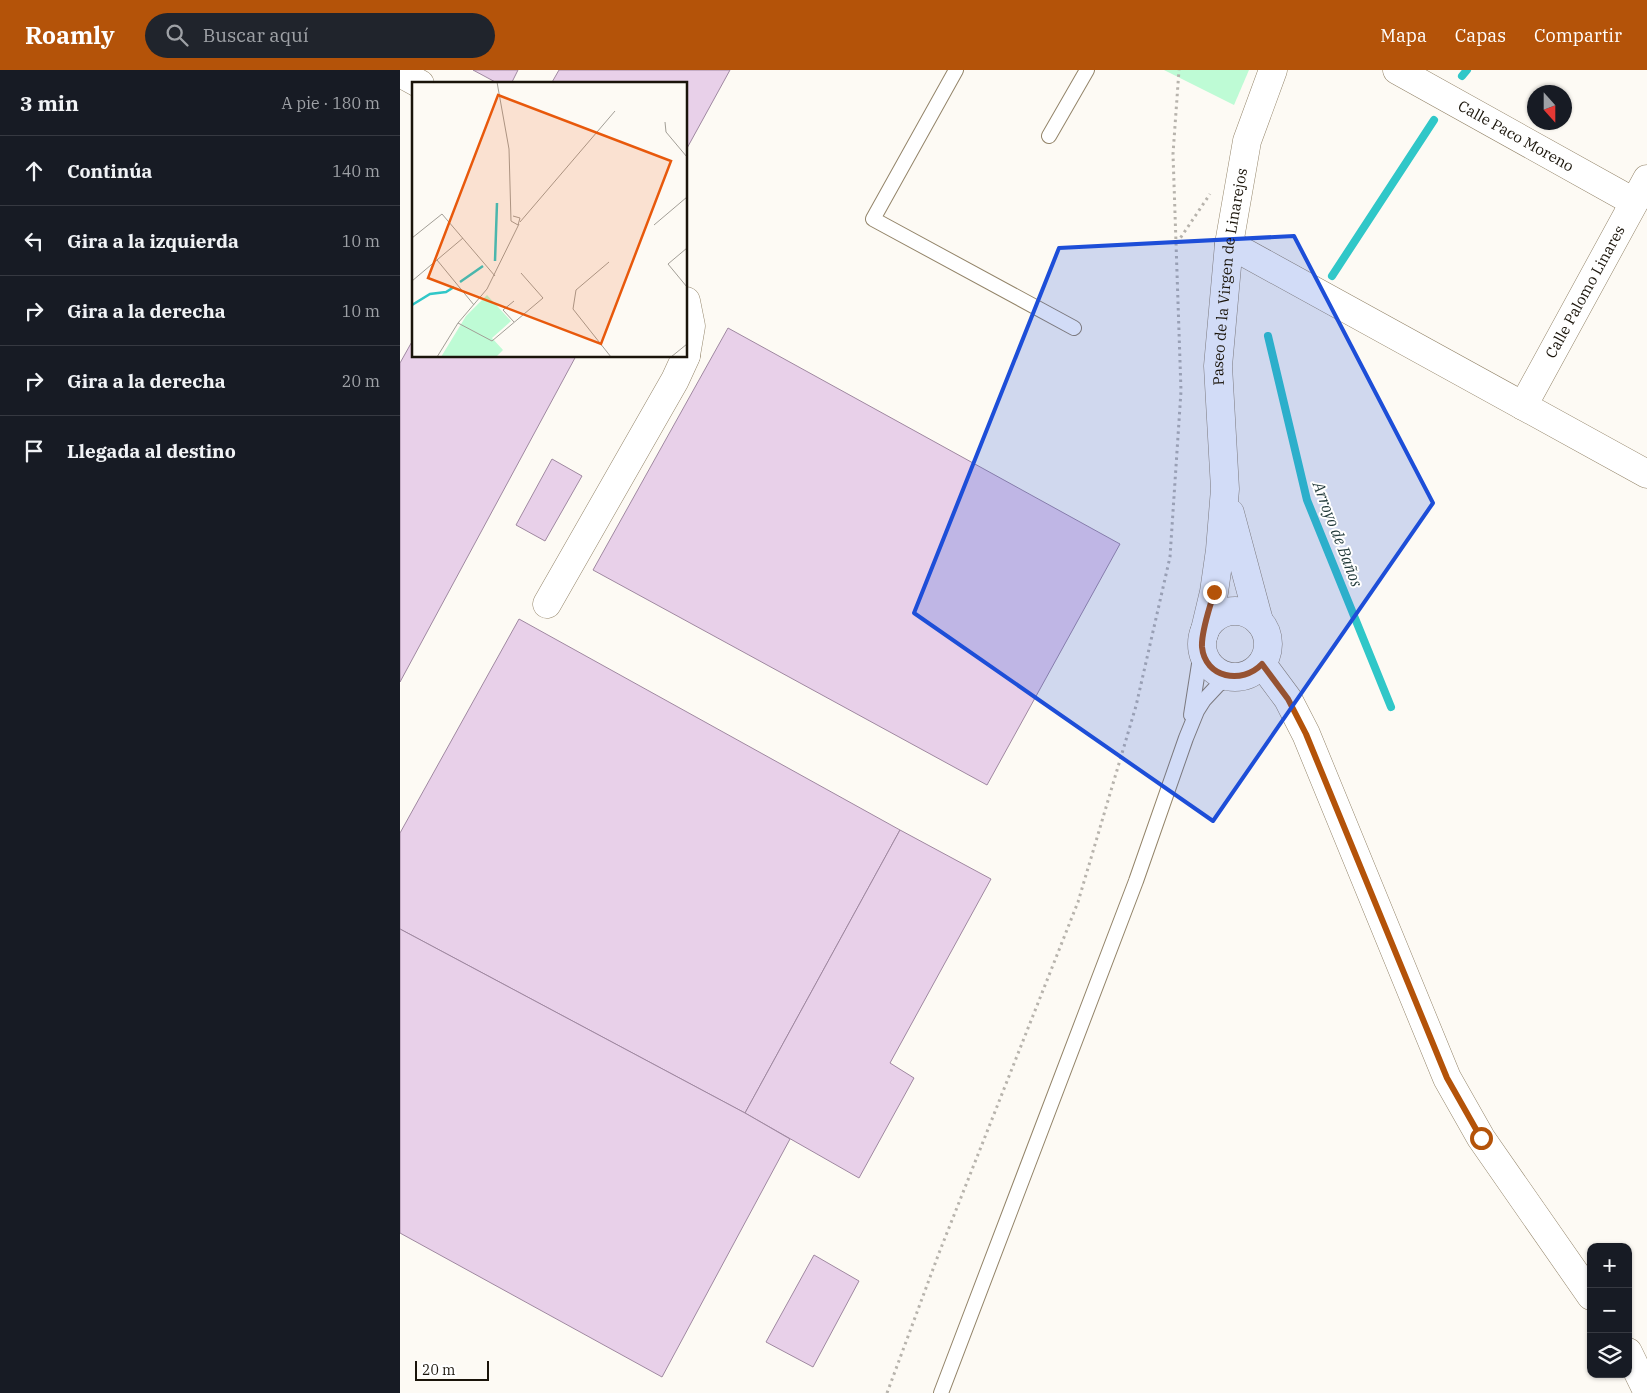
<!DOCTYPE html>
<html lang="es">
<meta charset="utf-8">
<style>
body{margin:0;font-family:"IBM Plex Serif",serif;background:#20242c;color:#f1f3f6}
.controls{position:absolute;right:15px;bottom:15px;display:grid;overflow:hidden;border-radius:10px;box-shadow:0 1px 4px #0004}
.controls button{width:45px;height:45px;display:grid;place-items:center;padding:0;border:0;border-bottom:1px solid #363941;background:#171b24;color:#f1f3f6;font:25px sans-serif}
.compass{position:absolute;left:1127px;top:15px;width:45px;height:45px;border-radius:50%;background:#171b24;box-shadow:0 1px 4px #0004;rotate:159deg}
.scale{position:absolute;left:15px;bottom:12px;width:74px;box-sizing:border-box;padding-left:5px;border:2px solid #1a140a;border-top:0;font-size:14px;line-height:18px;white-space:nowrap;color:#1a140a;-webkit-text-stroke:4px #fff;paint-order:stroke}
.stop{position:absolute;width:15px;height:15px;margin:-11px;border:4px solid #b45309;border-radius:50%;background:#fff}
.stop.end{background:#b45309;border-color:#fff;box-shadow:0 1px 5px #0008}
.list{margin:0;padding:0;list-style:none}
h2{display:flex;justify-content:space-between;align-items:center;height:65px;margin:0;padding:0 20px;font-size:21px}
h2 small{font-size:16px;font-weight:400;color:#9ea1a6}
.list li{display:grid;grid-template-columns:32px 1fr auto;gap:15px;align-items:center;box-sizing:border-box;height:70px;padding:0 20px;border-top:1px solid #363941}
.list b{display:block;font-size:19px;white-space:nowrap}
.list em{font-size:16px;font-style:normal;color:#9ea1a6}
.icon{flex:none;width:28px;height:28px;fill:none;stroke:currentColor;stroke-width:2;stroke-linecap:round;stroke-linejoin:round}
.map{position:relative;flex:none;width:1247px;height:1323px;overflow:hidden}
header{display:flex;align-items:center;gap:30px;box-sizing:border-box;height:70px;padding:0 25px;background:#b45309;color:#fff}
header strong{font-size:24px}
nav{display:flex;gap:28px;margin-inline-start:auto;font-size:18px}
.search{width:350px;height:45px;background:#20242c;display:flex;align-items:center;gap:12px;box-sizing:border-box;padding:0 18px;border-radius:28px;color:#9ea1a6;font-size:19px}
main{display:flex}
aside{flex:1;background:#171b24}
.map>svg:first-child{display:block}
.green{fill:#befbd5}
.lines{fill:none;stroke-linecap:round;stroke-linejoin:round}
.stream{stroke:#30c7c8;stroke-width:8}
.building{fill:#e8d0e9;stroke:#9f88a0}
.lane-casing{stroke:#938469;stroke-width:16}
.street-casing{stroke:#938469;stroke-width:29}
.secondary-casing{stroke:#938469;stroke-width:29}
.path{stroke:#b7b3ac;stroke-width:3;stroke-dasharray:2.5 4;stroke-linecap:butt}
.lane{stroke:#fff;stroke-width:14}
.street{stroke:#fff;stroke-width:28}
.secondary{stroke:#fff;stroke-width:28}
.route{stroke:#b45309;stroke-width:6}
.marked{fill:#1d4ed8;fill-opacity:0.2;stroke:#1d4ed8;stroke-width:4;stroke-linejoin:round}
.labels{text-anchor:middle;stroke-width:4;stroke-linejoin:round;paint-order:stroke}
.street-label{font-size:15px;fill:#1a140a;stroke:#fff}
.water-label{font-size:16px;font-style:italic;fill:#233b3b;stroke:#fff}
.inset-river{fill:none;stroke:#30c7c8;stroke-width:2.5}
.inset-road{fill:none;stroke:#a29e96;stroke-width:1}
.view{fill:#e8590c;fill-opacity:0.15;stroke:#e8590c;stroke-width:2.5}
.inset-edge{fill:none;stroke:#1a140a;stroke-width:2.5}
</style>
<header>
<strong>Roamly</strong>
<div class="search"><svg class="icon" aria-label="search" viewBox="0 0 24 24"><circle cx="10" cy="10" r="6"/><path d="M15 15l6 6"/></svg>Buscar aquí</div>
<nav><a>Mapa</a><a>Capas</a><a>Compartir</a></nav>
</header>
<main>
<aside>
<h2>3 min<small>A pie · 180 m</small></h2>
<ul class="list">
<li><svg class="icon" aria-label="ahead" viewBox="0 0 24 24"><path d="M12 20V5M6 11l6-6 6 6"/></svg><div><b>Continúa</b></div><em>140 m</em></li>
<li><svg class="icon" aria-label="left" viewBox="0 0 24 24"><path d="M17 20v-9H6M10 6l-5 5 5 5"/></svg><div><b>Gira a la izquierda</b></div><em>10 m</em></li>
<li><svg class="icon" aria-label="right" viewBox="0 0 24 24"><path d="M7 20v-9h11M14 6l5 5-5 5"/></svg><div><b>Gira a la derecha</b></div><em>10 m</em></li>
<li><svg class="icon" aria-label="right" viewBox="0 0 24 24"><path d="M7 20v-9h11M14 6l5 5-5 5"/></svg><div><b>Gira a la derecha</b></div><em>20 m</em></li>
<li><svg class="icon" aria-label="arrive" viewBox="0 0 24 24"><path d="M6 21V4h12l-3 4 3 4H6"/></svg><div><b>Llegada al destino</b></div></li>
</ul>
</aside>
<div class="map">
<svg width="1247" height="1323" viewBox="0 0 1247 1323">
<rect width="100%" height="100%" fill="#fdfaf4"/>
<path class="green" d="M764,0H849L834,35Z"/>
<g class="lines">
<g class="stream">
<path d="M1062,6L1067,0"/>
<path d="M932,206L1034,50"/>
<path d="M868,266L907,430L991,637"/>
</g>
</g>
<g class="building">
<path d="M73,0H118L111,14H99Z"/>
<path d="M159,0H330L286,80V14H151Z"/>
<path d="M328,258L720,474L587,715L193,500Z"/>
<path d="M14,268V286H176L0,612V293Z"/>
<path d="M152,389L182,406L145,471L116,455Z"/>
<path d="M119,549L500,760L345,1043L0,859V763Z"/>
<path d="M500,760L591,809L490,993L514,1008L459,1108L345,1043Z"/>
<path d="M0,859L345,1043L390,1069L262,1307L0,1163Z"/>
<path d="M414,1185L459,1211L413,1297L366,1272Z"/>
</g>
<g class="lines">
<defs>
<g id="lane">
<path d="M556,0L473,149L674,258"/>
<path d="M649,66L687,0"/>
<path d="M791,645L802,575"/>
<path d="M541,1323L736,811L786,668L797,641L804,630L818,615L831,607"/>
</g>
<g id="street">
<path id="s1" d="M997,0L1234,132"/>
<path d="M0,3L20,14"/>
<path d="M829,174L1247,404"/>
<path d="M286,231L291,256L286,285"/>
<path id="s2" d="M1123,336L1247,109"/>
<path d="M147,534L275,310L286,286"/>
<circle cx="835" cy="574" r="33"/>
<path d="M862,594L888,629L906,664L1047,1008L1081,1068L1191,1226"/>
<path d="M1228,1282L1247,1321"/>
</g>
<g id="secondary">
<path d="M830,443L859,551"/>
<path id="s3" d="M804,564L814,522L820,480L825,419L818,296L829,174L847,71L873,0"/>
</g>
</defs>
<use href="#lane" class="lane-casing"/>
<use href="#street" class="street-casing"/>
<use href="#secondary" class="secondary-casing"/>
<g class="path">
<path d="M777,173L810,124"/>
<path d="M487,1323L539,1183L678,832L736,636L770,487L781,321L773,84L779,0"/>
</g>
<use href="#lane" class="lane"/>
<use href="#street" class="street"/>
<use href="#secondary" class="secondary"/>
</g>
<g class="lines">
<path class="route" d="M814,522C810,538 801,561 802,577C805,608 842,615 862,594L888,629L906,664L1047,1008L1081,1068"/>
</g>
<path class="marked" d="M894,166L1033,433L813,751L514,543L659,178Z"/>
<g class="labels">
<g class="street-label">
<text dy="5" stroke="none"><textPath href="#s1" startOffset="136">Calle Paco Moreno</textPath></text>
<text dy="5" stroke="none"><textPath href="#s3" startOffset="360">Paseo de la Virgen de Linarejos</textPath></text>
<text dy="5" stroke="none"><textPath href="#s2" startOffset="130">Calle Palomo Linares</textPath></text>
</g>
<g class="water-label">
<text transform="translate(938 464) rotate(69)" y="6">Arroyo de Baños</text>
</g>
</g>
<g transform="translate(12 12)">
<rect width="275" height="275" fill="#fdfaf4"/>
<path d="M75,213L99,239L80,256L91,268L84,275H29L54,234Z" fill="#befbd5"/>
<path class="inset-river" d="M83,179L85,121M48,200L71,184M0,223L18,212L34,210L42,205"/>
<path class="inset-road" d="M85,0L97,67L99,139L106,143L108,136L101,134M253,40L254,50L275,75M108,140L203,29M242,143L275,115M0,156L30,132L83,194M275,166L256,182L275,205M25,178L62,223M197,180L164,208L161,227L199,275M0,199L51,156M102,219L91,228L102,240M46,241L80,259L131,216L109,191M25,275L46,241L75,207L107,142M259,275L275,262"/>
<path class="view" d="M86,13L259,79L189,262L16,196Z"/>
<rect width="275" height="275" class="inset-edge"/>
</g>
</svg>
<div class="controls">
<button>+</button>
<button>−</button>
<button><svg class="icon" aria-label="layers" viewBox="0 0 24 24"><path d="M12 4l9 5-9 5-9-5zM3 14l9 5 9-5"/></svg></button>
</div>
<svg class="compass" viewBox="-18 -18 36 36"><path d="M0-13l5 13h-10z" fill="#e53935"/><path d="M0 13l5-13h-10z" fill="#9ea1a6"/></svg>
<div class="scale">20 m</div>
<div class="stop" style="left:1081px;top:1068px"></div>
<div class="stop end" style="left:814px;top:522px"></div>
</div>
</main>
